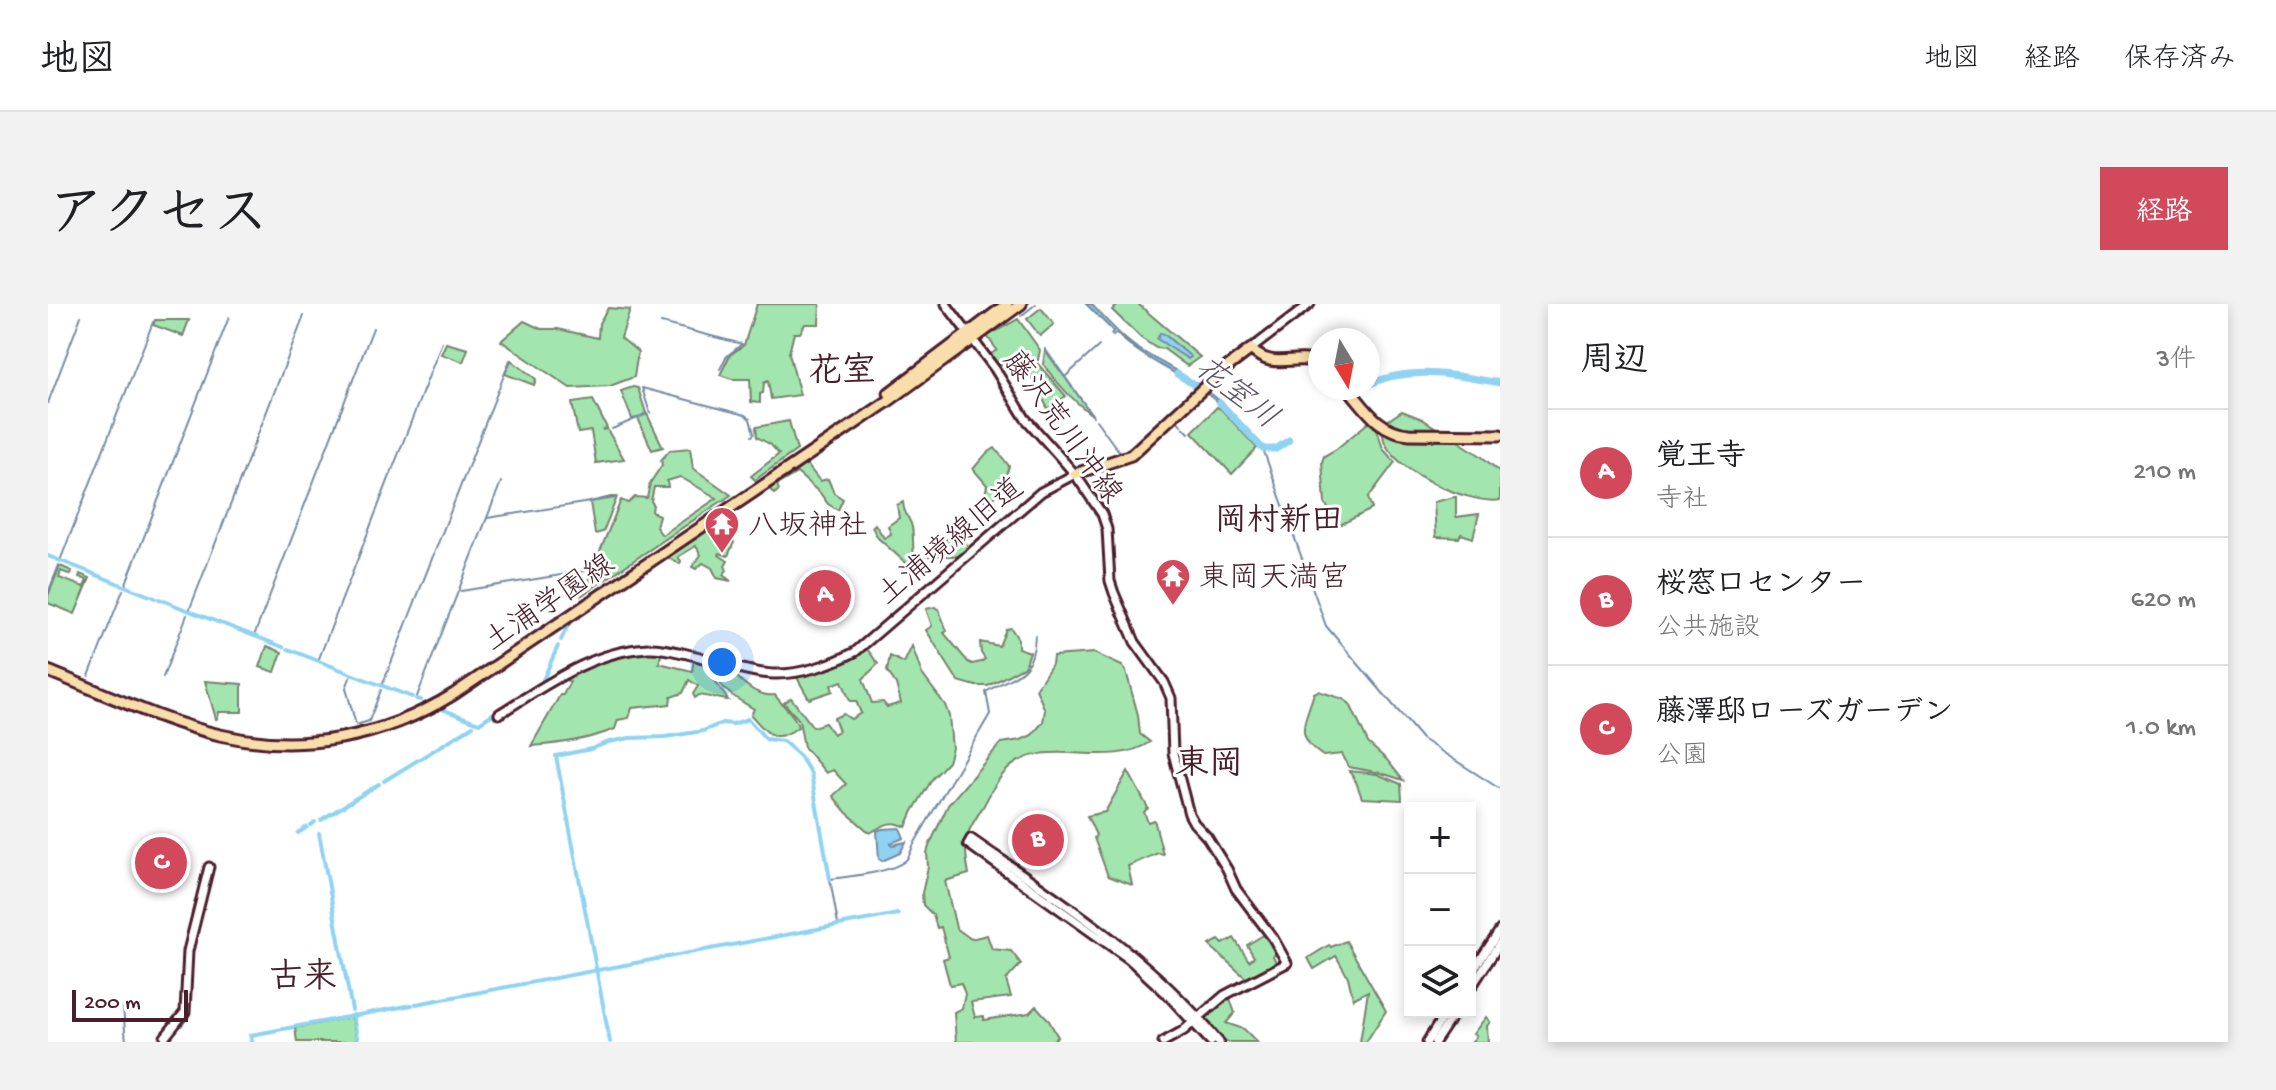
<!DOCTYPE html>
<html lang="ja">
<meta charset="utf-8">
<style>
body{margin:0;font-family:"Gochi Hand","Klee One",sans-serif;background:#f2f2f2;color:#202124}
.controls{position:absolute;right:24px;bottom:24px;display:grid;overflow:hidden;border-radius:0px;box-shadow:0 4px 12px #0003}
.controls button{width:72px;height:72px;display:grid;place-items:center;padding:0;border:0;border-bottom:2px solid #e0e0e0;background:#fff;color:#202124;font:40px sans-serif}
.compass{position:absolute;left:1260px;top:24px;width:72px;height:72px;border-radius:50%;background:#fff;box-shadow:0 4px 12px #0003;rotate:170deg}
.scale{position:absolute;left:24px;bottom:20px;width:116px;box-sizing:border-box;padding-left:8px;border:4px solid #4a1f2b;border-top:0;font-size:22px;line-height:28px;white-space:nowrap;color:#4a1f2b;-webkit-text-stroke:6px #fff;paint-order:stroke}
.you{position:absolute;left:674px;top:358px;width:28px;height:28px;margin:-20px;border:6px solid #fff;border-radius:50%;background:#1a73e8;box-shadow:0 0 0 12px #1a73e833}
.badge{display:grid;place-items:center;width:52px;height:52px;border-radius:50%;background:#d1495b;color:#fff;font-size:26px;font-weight:700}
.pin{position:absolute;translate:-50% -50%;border:4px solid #fff;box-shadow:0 2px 8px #0006}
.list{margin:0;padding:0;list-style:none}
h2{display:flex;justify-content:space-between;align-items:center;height:104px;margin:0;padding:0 32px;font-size:34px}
h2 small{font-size:26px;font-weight:400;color:#757577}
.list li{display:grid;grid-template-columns:52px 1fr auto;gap:24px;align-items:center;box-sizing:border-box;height:128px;padding:0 32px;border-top:2px solid #e0e0e0}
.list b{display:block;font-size:30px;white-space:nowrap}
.list p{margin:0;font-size:26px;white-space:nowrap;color:#757577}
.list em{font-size:26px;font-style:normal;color:#757577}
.icon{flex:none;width:44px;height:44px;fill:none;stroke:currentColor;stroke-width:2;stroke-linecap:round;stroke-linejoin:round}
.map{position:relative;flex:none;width:1452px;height:738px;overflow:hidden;border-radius:0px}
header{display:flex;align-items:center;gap:48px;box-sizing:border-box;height:112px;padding:0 40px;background:#fff;border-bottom:2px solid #e0e0e0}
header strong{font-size:38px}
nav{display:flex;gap:44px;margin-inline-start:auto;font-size:28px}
.intro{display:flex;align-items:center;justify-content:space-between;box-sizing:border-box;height:192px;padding:0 48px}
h1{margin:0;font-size:56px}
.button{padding:20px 36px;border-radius:0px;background:#d1495b;color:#fff;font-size:28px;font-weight:700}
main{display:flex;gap:48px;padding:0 48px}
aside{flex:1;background:#fff;border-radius:0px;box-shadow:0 4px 12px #0003}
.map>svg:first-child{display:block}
.green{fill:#a3e5af;stroke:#76826d;stroke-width:2;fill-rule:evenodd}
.water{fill:#90d2f1;stroke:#748aa2;stroke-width:2}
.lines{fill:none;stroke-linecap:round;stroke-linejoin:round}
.stream{stroke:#748aa2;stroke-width:2}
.canal{stroke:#90d2f1;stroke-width:4}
.river{stroke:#90d2f1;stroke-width:7}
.secondary-casing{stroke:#4a1f2b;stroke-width:13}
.primary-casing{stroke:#4a1f2b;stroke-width:15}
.secondary{stroke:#fff;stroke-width:7}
.primary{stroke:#f9deab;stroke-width:9}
.labels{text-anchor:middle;stroke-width:6;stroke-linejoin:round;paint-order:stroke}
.street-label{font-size:30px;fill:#4a1f2b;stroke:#fff}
.poi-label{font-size:30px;fill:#4a1f2b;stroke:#fff;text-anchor:start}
.water-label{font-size:32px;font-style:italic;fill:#5f5566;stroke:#fff}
.neighbourhood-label{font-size:32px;font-weight:bold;fill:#4a1f2b;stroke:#fff}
.quarter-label{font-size:34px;font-weight:bold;fill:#4a1f2b;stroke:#fff}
</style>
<header>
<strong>地図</strong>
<nav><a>地図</a><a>経路</a><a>保存済み</a></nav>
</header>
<div class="intro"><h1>アクセス</h1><a class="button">経路</a></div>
<main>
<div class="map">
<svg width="1452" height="738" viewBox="0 0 1452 738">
<rect width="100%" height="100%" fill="#fff"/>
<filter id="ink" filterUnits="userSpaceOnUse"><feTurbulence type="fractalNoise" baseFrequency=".0125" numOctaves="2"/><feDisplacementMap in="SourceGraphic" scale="16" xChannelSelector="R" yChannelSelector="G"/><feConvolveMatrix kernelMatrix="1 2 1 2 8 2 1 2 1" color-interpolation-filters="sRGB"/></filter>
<g filter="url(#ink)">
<g class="green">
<path d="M709,0H772L771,20H757L752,29H746L741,49L752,91L723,95L720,77L716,79L715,89L712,90V99L703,98L702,75H684L672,71L682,51L696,41Z"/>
<path d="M1072,0H1090L1152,53L1139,62L1116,45L1108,44L1093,34L1064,6Z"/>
<path d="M560,4L582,6L573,34L590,48L586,73L562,82L522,84L453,37L476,17L493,25H510L550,34L551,19Z"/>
<path d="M993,4L1006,20L992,32L979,15Z"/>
<path d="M970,15L992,46L990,56L968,55L948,62L941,51L949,46L939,32Z"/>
<path d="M107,16H141L135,32L105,21Z"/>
<path d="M398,39L420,45L415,58L393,50Z"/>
<path d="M997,46L1045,112C1027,98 1009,80 995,60Z"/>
<path d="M463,56L488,75L486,81L457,70Z"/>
<path d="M976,58L990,60L1018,92L1000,105Z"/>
<path d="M585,83L590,84L598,109L593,112L599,110L615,143L604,146L590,114L584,115L573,87Z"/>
<path d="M545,96L559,124L554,126L559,125L576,155L548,159L543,127L530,129L524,99Z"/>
<path d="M1169,103L1173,105L1209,144L1184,170L1144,128Z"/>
<path d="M1354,107L1374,115L1393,127L1365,128L1335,120Z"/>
<path d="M741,117L749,146L707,176L703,172L731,150L723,141L709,133L708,123Z"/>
<path d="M1321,118L1329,125L1335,145L1347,158L1320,194L1324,205L1290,222L1277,199L1274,158L1276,152L1287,146Z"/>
<path d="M1335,126L1405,134L1433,152L1452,168V196C1422,202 1330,162 1335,126Z"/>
<path d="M642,144L645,164L683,191L534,291L573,196L580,199L587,193L599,194L602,179L614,161L613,156L622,146ZM632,173L669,194L614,231L608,223L611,211L604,208L605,200L603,197L606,183H620L619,177Z"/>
<path d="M947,144L961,162C957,179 947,187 943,202L936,196L939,181L925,165L938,150Z"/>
<path d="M756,157L772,177L780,175L786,189L795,195L790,206L780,200L772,189L749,169L729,181L731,186L726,190L719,182Z"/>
<path d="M563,193H569L555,228L547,230L542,198Z"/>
<path d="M1406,193H1408V213L1431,210L1425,234L1413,230L1411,234L1388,233L1386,198Z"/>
<path d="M855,198C856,212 862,213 864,223C866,234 864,246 867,257L859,260L830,234L824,223L827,220L836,234L843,230L840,222L851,214L849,201Z"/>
<path d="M662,222L671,235L685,223L687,226L682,235L686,238L680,252L672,249L671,251L680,257L677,262L679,266L675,271L683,277L669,274L664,264L655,259L648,265L644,263L653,251L648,242L630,253L633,257L632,260L617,252Z"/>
<path d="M911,229L922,245L910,256L908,252H879V240L898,235Z"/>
<path d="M12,262L24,267L23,271L13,267L11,274L36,283L39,276L31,273L32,270L42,274L27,310L0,299V292Z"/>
<path d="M887,303L891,306L899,327L896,329L920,358L924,360L933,358L937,355L933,349L932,338L951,342L958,325L963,324L970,335V344L982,348L977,362L940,382H928L910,377L878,326L884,322L878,305Z"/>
<path d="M219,342L234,348L227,368L212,363Z"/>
<path d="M817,342L830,360L815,375L824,399L835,398L839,403L853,399L848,380L839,367L842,352L856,359L864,342L874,370L897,401L901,412L904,444L900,458L885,474L865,507L858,523C843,515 836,521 822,529L798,508L785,492L798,480L785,466L778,469L756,443L751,416L736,399L743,394L765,423L777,419L785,430L791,427L786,414L795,410L803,415L813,409L808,397H802L794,377L783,381L785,387L761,395L747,370Z"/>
<path d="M600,345L614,347L611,359L644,367L646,355L661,359L663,371L680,396L651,391L647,394L645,390L650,382L641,376L635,389L623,393L622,400L584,404L581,414L570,416L567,425C540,436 512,440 483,442L512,391H515L522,378L514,374C542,359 570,351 600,345Z"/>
<path d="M1046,349L1074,362L1078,367L1090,411L1092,430L1102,438C1059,467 997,430 960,465C949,475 943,488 936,501C931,510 921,523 919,533C916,545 919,559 921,570L897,577L908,624L923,635L939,631L944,645L963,647L973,660L958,676L963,693L923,698L927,713L936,712V716L981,709L988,702L1000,715L1010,733L1002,738H908L906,708L914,704L917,690L913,679L902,681L895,655L901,653L893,623L889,624L885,611L875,601L874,589L880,563L879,549L881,542L900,501L953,439L973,436L984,431L995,418L997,406L988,385L1004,360L1005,352Z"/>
<path d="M667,365L674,366V371L682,375L684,371L688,372C698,382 711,393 727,391C734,402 748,411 750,423C726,441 720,430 703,411L706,405C690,395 669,386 667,365Z"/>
<path d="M157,377L194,380V408H171L170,414L168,415Z"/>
<path d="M1270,387L1295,395L1302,400L1320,439L1339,456L1355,476L1333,469L1301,463L1294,450L1275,452C1245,432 1257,419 1266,389Z"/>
<path d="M1080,467L1100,504L1096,508L1100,518L1106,516L1107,519L1115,550L1110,549L1080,562L1084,581L1060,572L1046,534L1048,531L1039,512L1057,508Z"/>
<path d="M1301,467L1329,470L1353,480L1354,496L1314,494L1308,478Z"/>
<path d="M97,539L128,551V566L97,568Z"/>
<path d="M1217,630L1230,649L1225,652L1229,660L1200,676L1161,641L1171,636L1175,640L1186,634L1201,657L1206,653L1199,641Z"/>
<path d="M1298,637L1338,707L1318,738H1312L1320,687L1305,695L1300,673L1288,652L1266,665L1260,654L1281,641L1283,643Z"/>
<path d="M1181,692L1187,709L1178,719L1196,725L1209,738H1178L1159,715V709Z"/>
<path d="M304,713L309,738H249L247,724Z"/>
<path d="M1438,713L1442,718L1439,722L1440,738H1424L1428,732L1425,730Z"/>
</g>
<g class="water">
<path d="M1038,0H1043C1058,15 1071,32 1089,44C1119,63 1154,78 1179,104L1177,106C1146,73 1100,61 1068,29L1065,32L1063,30L1065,27Z"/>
<path d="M1112,29L1116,30L1143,53L1140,55L1109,35Z"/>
<path d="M852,524L856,534L843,539L844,541L858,538L852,549L834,557L831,555L829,527L834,525Z"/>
</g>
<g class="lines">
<g class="stream">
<path d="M973,12L988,0"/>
<path d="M613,19L694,40L679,52L672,65"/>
<path d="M997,45L1045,112"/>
<path d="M1018,72L1051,42"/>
<path d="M0,99L33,12"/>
<path d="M602,109L594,84L697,111L702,115L706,130L704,132"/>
<path d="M1048,116L1066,141L1074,150L1082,146"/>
<path d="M1135,123L1141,129"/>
<path d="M564,125L599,110"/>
<path d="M1117,126L1129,116L1133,121"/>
<path d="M1101,141L1113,129"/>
<path d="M1215,145L1278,322L1374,435L1452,485"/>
<path d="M1087,155L1094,149"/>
<path d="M1051,197L1062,183"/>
<path d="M439,214L568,194"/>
<path d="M12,257L105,18"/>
<path d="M77,282L181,13"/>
<path d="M413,287L538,267"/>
<path d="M0,289L11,261"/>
<path d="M141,307L256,12"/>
<path d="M206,332L325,24"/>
<path d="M270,357L394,38"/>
<path d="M41,372L75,286"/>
<path d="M115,373L139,311"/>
<path d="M302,374L298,384L308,421L321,417L333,386"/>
<path d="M334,382L462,56"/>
<path d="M368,395L453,178"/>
<path d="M790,620L782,575C802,572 842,569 857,557C862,553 863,546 866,540L942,410L938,388C967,369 985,373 987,332"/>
<path d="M75,703L78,738"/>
</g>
<g class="canal">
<path d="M0,252L44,269"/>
<path d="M46,270L107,294"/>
<path d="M111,295L172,319"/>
<path d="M175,320L235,343"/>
<path d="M513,336L522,317"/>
<path d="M240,345L301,369"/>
<path d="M303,370L364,393"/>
<path d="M489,383L494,378L510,342"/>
<path d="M368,395L373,396"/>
<path d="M391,404L431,419L451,406"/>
<path d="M336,477L425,422"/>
<path d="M326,483L331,480"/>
<path d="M273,516L323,485"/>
<path d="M263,521L267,518"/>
<path d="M250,529L259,523"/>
<path d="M271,529L304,706"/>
<path d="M368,700L850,610"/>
<path d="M305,711L310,738"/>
<path d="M109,738L113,733"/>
<path d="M204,738L203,731L364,701"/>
<path d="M562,738L508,452L543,445L561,438L582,434L617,433L655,427L674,419L685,420L700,415L718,435L735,437L752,452L763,470L782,575"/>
</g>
<g class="river">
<path d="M1129,70L1156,87"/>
<path d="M1320,81C1361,61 1409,71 1452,79"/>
<path d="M1172,99L1215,145H1228L1241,136"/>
</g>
<defs>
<g id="secondary">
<path d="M898,0L947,65L977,114L1027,170L1054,210L1059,225L1062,277L1066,289L1087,338L1116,378L1123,394L1125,449L1141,510L1146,519L1159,533L1179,565L1188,585L1225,634L1239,659L1177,691L1135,727L1115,738"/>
<path d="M1203,45L1262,0"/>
<path d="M451,410C497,382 543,347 600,344C616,343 632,349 648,352C671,358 701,369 725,370C752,371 784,360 807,348L993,188L1027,170"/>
<path d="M923,535C1013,597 1101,652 1171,738"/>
<path d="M923,535L920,540L1081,655L1119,690L1163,738"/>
<path d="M1422,671L1452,626"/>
<path d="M1422,685L1452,639"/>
<path d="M117,733L137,708L140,647L161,563"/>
<path d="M1379,738L1398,708"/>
<path d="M1387,738L1407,708"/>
</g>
<g id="primary">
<path d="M1300,84C1318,105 1331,128 1361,130L1452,131"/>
<path d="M841,89L959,0"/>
<path d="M1027,170L1083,151L1174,67L1203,45C1224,67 1245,50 1272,58"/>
<path d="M0,367C56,389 113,417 172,431C253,450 335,434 406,390L839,98L973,0"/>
</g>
</defs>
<use href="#secondary" class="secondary-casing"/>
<use href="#primary" class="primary-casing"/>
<use href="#secondary" class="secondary"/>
<use href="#primary" class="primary"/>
</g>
</g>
<defs>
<symbol id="temple-pin" viewBox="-11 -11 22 30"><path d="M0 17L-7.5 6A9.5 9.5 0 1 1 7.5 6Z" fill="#d1495b" stroke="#fff"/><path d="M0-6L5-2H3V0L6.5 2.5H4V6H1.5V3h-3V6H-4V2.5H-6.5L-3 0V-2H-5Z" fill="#fff"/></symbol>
</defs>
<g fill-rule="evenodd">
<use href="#temple-pin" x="654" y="200" width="40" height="54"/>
<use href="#temple-pin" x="1105" y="252" width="40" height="54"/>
</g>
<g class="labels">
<g class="street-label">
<text transform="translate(1016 122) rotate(54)" y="10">藤沢荒川沖線</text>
<text transform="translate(901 236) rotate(-40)" y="10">土浦境線旧道</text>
<text transform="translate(500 297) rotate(-34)" y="10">土浦学園線</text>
</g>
<g class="poi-label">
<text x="700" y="230">八坂神社</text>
<text x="1151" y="282">東岡天満宮</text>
</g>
<g class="water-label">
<text transform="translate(1190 87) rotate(38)" y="11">花室川</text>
</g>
<g class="neighbourhood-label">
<text x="1231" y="225">岡村新田</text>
</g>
<g class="quarter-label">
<text x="794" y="76">花室</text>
<text x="1161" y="469">東岡</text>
<text x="255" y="682">古来</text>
</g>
</g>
</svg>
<div class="controls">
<button>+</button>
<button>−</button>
<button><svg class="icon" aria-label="layers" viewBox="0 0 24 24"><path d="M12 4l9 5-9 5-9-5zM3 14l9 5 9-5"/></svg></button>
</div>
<svg class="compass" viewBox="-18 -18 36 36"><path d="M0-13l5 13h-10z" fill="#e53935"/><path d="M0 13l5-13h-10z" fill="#757577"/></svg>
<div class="scale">200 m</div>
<div class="you"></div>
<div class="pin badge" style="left:777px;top:292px">A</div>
<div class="pin badge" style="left:990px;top:536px">B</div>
<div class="pin badge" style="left:113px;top:559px">C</div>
</div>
<aside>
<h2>周辺<small>3件</small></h2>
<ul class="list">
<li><span class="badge">A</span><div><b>覚王寺</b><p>寺社</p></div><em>210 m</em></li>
<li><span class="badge">B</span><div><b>桜窓口センター</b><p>公共施設</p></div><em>620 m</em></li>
<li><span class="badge">C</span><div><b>藤澤邸ローズガーデン</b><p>公園</p></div><em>1.0 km</em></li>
</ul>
</aside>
</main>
